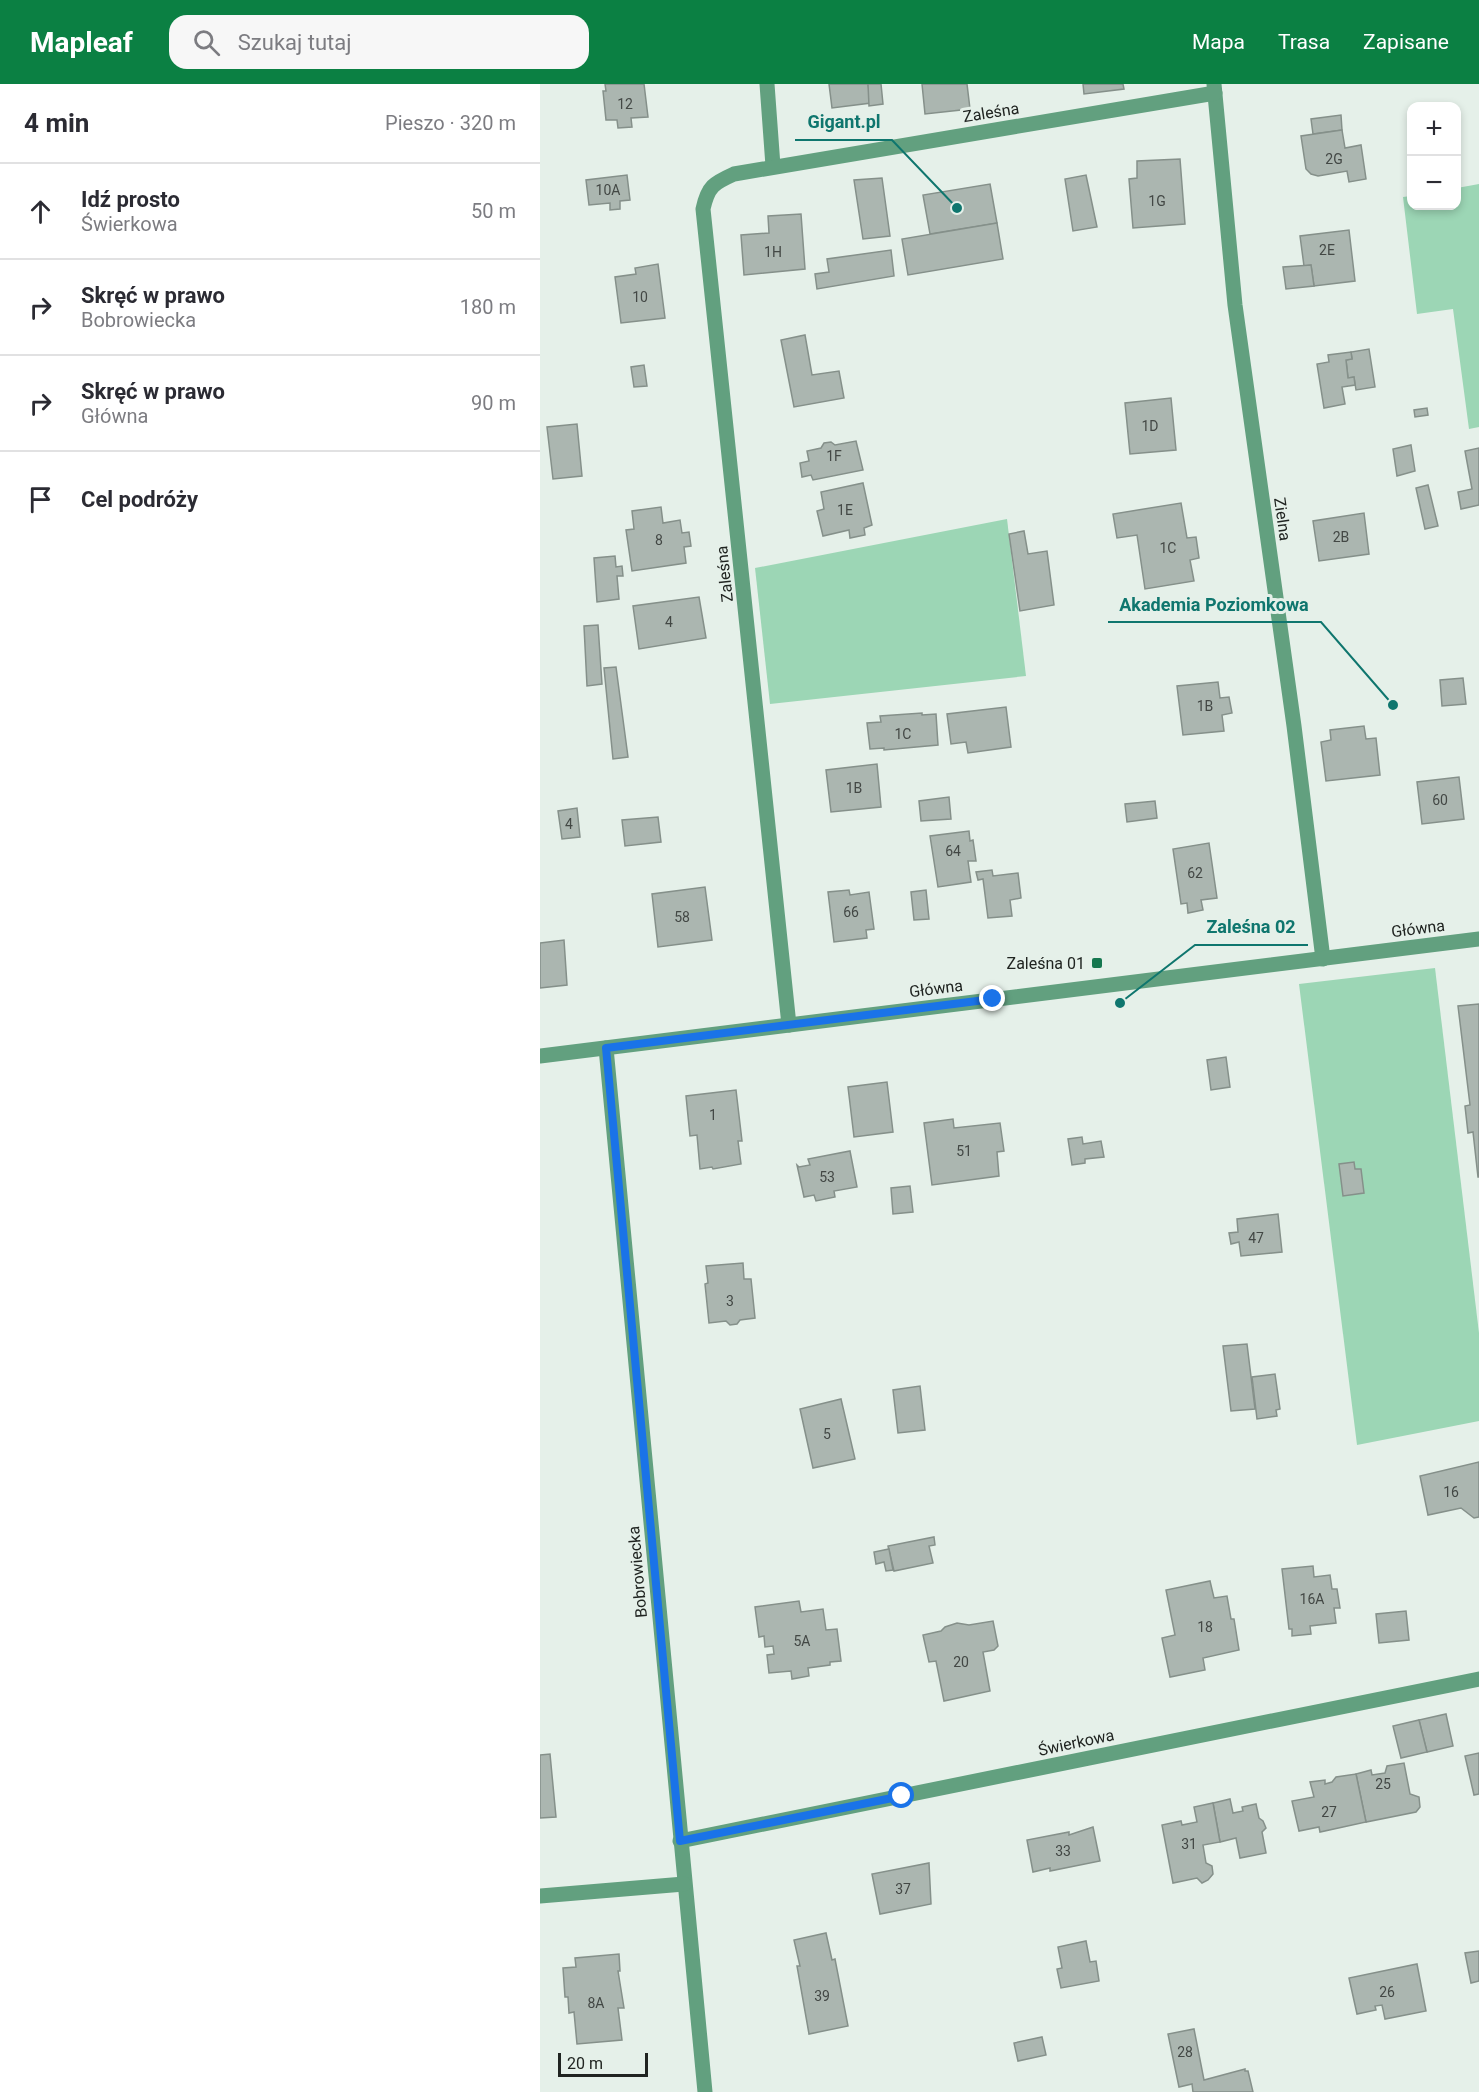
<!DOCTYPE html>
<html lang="pl">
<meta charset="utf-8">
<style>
body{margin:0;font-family:Roboto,sans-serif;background:#f7f7f7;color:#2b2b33}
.controls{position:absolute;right:18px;top:18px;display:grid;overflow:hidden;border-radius:12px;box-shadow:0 3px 9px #0003}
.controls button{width:54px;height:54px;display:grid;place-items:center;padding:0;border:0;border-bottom:2px solid #e1e1e2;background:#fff;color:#2b2b33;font:30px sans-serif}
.scale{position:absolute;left:18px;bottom:15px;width:90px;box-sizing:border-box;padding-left:6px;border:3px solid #202421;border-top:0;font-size:16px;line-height:21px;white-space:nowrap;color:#202421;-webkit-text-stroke:4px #e5f0e9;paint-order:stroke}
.stop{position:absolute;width:18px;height:18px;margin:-14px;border:4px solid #1a73e8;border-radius:50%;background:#fff}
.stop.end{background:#1a73e8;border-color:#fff;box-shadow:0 2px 6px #0008}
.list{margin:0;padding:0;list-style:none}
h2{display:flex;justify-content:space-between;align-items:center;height:78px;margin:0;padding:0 24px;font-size:26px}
h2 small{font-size:20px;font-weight:400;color:#7c7c81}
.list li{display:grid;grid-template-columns:39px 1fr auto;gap:18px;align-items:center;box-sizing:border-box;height:96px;padding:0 24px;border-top:2px solid #e1e1e2}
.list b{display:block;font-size:22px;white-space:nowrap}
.list p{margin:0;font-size:20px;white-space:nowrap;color:#7c7c81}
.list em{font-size:20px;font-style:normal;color:#7c7c81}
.icon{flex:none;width:33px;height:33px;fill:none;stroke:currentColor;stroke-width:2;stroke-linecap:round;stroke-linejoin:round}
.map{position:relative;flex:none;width:939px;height:2008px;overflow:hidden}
header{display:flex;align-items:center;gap:36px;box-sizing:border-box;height:84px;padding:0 30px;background:#0b8043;color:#fff}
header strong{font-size:28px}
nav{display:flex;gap:33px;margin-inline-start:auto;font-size:21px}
.search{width:420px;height:54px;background:#f7f7f7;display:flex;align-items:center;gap:15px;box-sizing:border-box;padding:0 21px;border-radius:18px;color:#7c7c81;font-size:22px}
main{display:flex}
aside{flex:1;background:#fff}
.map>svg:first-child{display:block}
.green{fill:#9cd6b5}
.building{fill:#abb6b0;stroke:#85908a;stroke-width:1.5}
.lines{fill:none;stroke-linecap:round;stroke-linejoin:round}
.minor{stroke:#62a07f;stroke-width:15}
.route{stroke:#1a73e8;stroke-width:8}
.poi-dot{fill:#15774f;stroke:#e5f0e9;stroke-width:2}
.labels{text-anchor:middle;stroke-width:6;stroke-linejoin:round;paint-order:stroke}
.number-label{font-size:14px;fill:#434845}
.street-label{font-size:16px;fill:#202421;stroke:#e5f0e9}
.poi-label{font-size:16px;fill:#202421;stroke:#e5f0e9;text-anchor:end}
.leader{fill:none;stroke:#0f766e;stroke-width:2}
.callout-dot{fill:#0f766e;stroke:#e5f0e9;stroke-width:2}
.callout-label{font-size:18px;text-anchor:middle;font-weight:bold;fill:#0f766e;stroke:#e5f0e9;stroke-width:6;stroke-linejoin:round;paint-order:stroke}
</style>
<header>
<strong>Mapleaf</strong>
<div class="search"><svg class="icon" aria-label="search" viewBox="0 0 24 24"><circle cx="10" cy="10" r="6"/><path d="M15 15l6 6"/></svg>Szukaj tutaj</div>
<nav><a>Mapa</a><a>Trasa</a><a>Zapisane</a></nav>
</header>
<main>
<aside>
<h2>4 min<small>Pieszo · 320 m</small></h2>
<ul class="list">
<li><svg class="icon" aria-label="ahead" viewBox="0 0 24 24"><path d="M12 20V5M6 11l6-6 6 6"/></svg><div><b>Idź prosto</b><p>Świerkowa</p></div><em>50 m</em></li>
<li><svg class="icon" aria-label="right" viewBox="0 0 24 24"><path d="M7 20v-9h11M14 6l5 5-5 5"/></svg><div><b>Skręć w prawo</b><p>Bobrowiecka</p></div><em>180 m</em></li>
<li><svg class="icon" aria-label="right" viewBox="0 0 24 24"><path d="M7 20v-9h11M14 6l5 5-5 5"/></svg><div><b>Skręć w prawo</b><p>Główna</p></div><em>90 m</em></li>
<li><svg class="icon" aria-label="arrive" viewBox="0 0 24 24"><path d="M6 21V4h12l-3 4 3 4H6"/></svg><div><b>Cel podróży</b></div></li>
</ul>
</aside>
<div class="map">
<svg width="939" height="2008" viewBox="0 0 939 2008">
<rect width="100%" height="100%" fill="#e5f0e9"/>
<g class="green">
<path d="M939,100V343L929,345L913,225L877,230L863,113L871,112L872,122H916L917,104Z"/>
<path d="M467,435L486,592L230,620L215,484Z"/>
<path d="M895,884L939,1249V1337L817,1361L759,900Z"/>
</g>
<g class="building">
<path d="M65,0H104L108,33L91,34L92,43L78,44L77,36H66L63,7H66Z"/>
<path d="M289,0H328L331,19L292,24Z"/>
<path d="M328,0H341L343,20L329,22Z"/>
<path d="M382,0H427L430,25L385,30Z"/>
<path d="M543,0H583L584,5L544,10Z"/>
<path d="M801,31L802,46L773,50L771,35Z"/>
<path d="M802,46L805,64L821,61L826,95L809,98L807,87L778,92L771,90L766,85L761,52Z"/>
<path d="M640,75L645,140L593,144L589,95L597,94V77Z"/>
<path d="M87,91L90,116L80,117V125L70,126V119L49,121L46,96Z"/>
<path d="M546,91L557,143L533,147L525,95Z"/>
<path d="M342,94L350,152L323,155L314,96Z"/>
<path d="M450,100L457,139L390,150L383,111Z"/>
<path d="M261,130L265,185L204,191L201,151L229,149L228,132Z"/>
<path d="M457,139L463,175L368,191L362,155Z"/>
<path d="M809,146L815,197L774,202L771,181L764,182L760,152Z"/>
<path d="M351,166L354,192L277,205L275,190L289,188L287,175Z"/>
<path d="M118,180L125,234L81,239L75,193L96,190L95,184Z"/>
<path d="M771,181L774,202L746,205L743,183Z"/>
<path d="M265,251L272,291L299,287L304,314L254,323L241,256Z"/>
<path d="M829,265L835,303L816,306L814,293L808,294L806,276L812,275L811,268Z"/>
<path d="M811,268L812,275L806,276L808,294L814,293L815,301L802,303L805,320L784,324L777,280L789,278L788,271Z"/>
<path d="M104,281L107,302L94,303L91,283Z"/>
<path d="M631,314L636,366L590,370L585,319Z"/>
<path d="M887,324L888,331L875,333L874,326Z"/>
<path d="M37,340L42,392L13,395L7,343Z"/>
<path d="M316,357L323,386L273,396L271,391L262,393L260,379L269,377L267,367L281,364L284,359L291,358L295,361Z"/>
<path d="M871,361L875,387L857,392L853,365Z"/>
<path d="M939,364V421L921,425L918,408L932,405L925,367Z"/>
<path d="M323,399L332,441L324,444L325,451L310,454L309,446L283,452L277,427L284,425L281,408Z"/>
<path d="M888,401L898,442L885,445L876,404Z"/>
<path d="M641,419L647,454L656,453L659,474L650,476L654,497L605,505L597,451L577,454L573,430Z"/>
<path d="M121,423L123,439L140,436L142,449L149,448L151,462L144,463L146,479L92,487L86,446L94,445L92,427Z"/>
<path d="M824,429L829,470L779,477L773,437Z"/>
<path d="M484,447L488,470L507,467L514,521L480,527L469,450Z"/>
<path d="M75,472L76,483L82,482L83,492H77L79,515L57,518L54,474Z"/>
<path d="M159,513L166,554L99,565L93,522Z"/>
<path d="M58,541L62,600L47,602L44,542Z"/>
<path d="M76,583L88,673L73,675L64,584Z"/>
<path d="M923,594L926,620L902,622L900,596Z"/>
<path d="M678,598L680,614L689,613L692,629L682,631L684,647L643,651L637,602Z"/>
<path d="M466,623L471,663L428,669L426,658L411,660L407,630Z"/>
<path d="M382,629V631L396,630L398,661L344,666V664L330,665L327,639L341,638L340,632Z"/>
<path d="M824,642L826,655L836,654L840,691L786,697L781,658L791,656L790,646Z"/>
<path d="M337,680L341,723L291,728L286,686Z"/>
<path d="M919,693L924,735L882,740L877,698Z"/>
<path d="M409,713L411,735L381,737L379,717Z"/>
<path d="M615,717L617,734L587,738L585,720Z"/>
<path d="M37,724L40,753L22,755L18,727Z"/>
<path d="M118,733L121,758L85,762L82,736Z"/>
<path d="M429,747L430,757L433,756L436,777H428L431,798L398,803L390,752Z"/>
<path d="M669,759L677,814L661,816L663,826L648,829L647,819L641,820L633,765Z"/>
<path d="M452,786L453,792L478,789L481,814L470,816L472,832L448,834L443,795L438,796L436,788Z"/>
<path d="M165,803L172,856L118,863L112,810Z"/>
<path d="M309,806L310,811L329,808L334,845L326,846L327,854L294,858L288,808Z"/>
<path d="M386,806L389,835L374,836L371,808Z"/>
<path d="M24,856L27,901L0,904V859Z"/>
<path d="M939,920V1093H938L933,1048L928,1049L925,1022L930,1021L918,922Z"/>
<path d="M686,973L690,1003L671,1006L667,976Z"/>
<path d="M347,998L353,1048L314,1053L308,1003Z"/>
<path d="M196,1006L202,1057H198L201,1080L173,1085L172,1083L160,1085L157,1051L150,1052L146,1012Z"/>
<path d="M413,1035L414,1044L460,1039L464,1067L457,1068L459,1092L392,1101L384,1039Z"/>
<path d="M542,1053L543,1060L561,1057L564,1073L545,1075V1079L532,1081L528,1055Z"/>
<path d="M310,1067L317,1103L294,1107L295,1113L276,1117L274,1111L264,1113L257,1081L259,1083L270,1081L268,1075Z"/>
<path d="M814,1078L815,1085H821L824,1109L803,1112L799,1080Z"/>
<path d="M370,1102L373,1128L353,1130L351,1104Z"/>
<path d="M738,1130L742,1168L701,1172L699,1158L691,1160L689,1149L698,1148L697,1135Z"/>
<path d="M203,1179L204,1195H211L215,1234L200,1236L197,1240L190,1241L186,1237L169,1239L165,1200L168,1199L166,1182Z"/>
<path d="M707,1260L715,1325L691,1327L683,1262Z"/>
<path d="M735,1290L740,1325L736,1326L737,1332L717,1335L712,1293Z"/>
<path d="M380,1302L385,1346L358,1349L353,1306Z"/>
<path d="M301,1315L315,1375L273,1384L260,1325Z"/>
<path d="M939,1378V1433L934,1434L921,1424L888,1431L880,1392Z"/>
<path d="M394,1453L395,1461L389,1462L393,1479L354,1487L348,1462Z"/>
<path d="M349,1465L353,1486L346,1487L344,1478L336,1480L334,1468Z"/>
<path d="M773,1482L774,1493L790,1491L792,1505H797L800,1524H794L796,1539L770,1542L771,1550L752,1552V1545H749L742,1485Z"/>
<path d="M670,1497L674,1514L687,1512L691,1535H694L699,1566L663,1574L665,1586L630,1593L622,1554L635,1551L626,1506Z"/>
<path d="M259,1517L261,1528L283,1525L286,1546L297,1545L301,1577L290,1578V1581L268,1584L269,1592L252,1595L251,1587L229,1589L227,1571L234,1570L233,1562L225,1563L224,1552L219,1553L215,1523Z"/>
<path d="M866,1527L869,1556L839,1559L836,1530Z"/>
<path d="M453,1537L458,1562L454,1566L443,1568L450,1607L404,1617L396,1577L389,1578L383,1551L401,1547L405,1543L417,1539L429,1541Z"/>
<path d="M906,1630L913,1662L887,1668L879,1636Z"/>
<path d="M879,1636L887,1668L861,1674L853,1642Z"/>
<path d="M939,1669V1710L934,1711L925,1672Z"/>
<path d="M10,1670L16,1733L0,1734V1671Z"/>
<path d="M864,1679L870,1710L879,1713L880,1723L876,1728L826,1738L816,1690L831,1686L832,1691L845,1689L847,1682Z"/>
<path d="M816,1690L826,1738L780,1748L779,1743L759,1747L752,1717L774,1713L770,1698L785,1696V1700L792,1698L796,1693Z"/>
<path d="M690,1715L693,1729L703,1727L702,1723L716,1720L719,1734L723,1737L726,1744L722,1748L726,1769L700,1774L696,1754L680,1758L673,1719Z"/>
<path d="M673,1719L680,1758L663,1761L666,1779L672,1782L673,1790L668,1796L662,1799L657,1794L633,1799L622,1741L641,1737L642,1741L657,1738L654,1723Z"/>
<path d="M553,1743L560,1777L510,1787V1784L493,1788L487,1756L529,1748V1751Z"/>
<path d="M389,1779L391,1820L340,1830L332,1790Z"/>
<path d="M286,1849L292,1876L295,1875L308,1942L269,1950L257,1882H260L254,1856Z"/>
<path d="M546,1857L550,1878L556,1877L559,1897L521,1904L517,1885L522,1884L518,1863Z"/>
<path d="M939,1867V1897L931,1899L925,1869Z"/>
<path d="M79,1870L80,1887H78L84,1924H78L82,1956L37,1960L34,1928L29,1929L28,1913H25L23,1884L36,1883L35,1874Z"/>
<path d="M877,1880L886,1927L845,1935L842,1921L835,1922L836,1926L817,1930L809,1894Z"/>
<path d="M654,1945L664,1996L705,1985V1987H708L713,2008H653L652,2000L639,2003L628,1950Z"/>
<path d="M502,1953L506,1971L478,1977L474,1959Z"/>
</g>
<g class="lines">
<g class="minor">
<path d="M227,0L233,82"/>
<path d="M674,0L695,221L754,642L783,875"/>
<path d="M249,941L163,125C168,102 174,99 194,90L675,9"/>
<path d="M66,964L165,2008"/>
<path d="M0,972L939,855"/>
<path d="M140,1757L939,1595"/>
<path d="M0,1812L144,1800"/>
</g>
</g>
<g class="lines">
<path class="route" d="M362,1712L140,1757L66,964L453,915"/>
</g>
<rect class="poi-dot" x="551" y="873" width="12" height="12" rx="3"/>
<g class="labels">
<g class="number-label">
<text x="85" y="25">12</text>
<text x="794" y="80">2G</text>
<text x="68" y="111">10A</text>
<text x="617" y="122">1G</text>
<text x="787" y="171">2E</text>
<text x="233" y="173">1H</text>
<text x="100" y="218">10</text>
<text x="610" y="347">1D</text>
<text x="294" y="377">1F</text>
<text x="305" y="431">1E</text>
<text x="801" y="458">2B</text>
<text x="119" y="461">8</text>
<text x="628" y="469">1C</text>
<text x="129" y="543">4</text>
<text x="665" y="627">1B</text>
<text x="363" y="655">1C</text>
<text x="314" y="709">1B</text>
<text x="900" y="721">60</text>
<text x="29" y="745">4</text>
<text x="413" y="772">64</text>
<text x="655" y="794">62</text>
<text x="311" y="833">66</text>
<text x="142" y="838">58</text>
<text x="173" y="1036">1</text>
<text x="424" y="1072">51</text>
<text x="287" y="1098">53</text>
<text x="716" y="1159">47</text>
<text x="190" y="1222">3</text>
<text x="287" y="1355">5</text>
<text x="911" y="1413">16</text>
<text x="772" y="1520">16A</text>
<text x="665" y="1548">18</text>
<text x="262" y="1562">5A</text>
<text x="421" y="1583">20</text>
<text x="843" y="1705">25</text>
<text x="789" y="1733">27</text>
<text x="649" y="1765">31</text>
<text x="523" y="1772">33</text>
<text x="363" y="1810">37</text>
<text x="847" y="1913">26</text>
<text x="282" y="1917">39</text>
<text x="56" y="1924">8A</text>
<text x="645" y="1973">28</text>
</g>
<g class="street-label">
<text transform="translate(451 28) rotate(-9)" y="6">Zaleśna</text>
<text transform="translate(743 435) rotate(82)" y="6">Zielna</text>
<text transform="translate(184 490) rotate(-96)" y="6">Zaleśna</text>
<text transform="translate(878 844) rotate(-7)" y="6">Główna</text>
<text transform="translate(396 904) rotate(-7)" y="6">Główna</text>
<text transform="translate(97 1488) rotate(-95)" y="6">Bobrowiecka</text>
<text transform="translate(536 1658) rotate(-12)" y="6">Świerkowa</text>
</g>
<g class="poi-label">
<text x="545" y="885">Zaleśna 01</text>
</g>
</g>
<path class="leader" d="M417 124L352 56H255M853 621L781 538H568M580 919L655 861H768"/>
<g class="callout-dot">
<circle cx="417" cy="124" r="6"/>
<circle cx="853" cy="621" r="6"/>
<circle cx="580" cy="919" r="6"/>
</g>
<g class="callout-label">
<text x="304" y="44">Gigant.pl</text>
<text x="674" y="527">Akademia Poziomkowa</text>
<text x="711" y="849">Zaleśna 02</text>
</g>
</svg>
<div class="controls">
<button>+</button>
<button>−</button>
</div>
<div class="scale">20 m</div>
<div class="stop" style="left:362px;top:1712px"></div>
<div class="stop end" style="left:453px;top:915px"></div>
</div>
</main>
